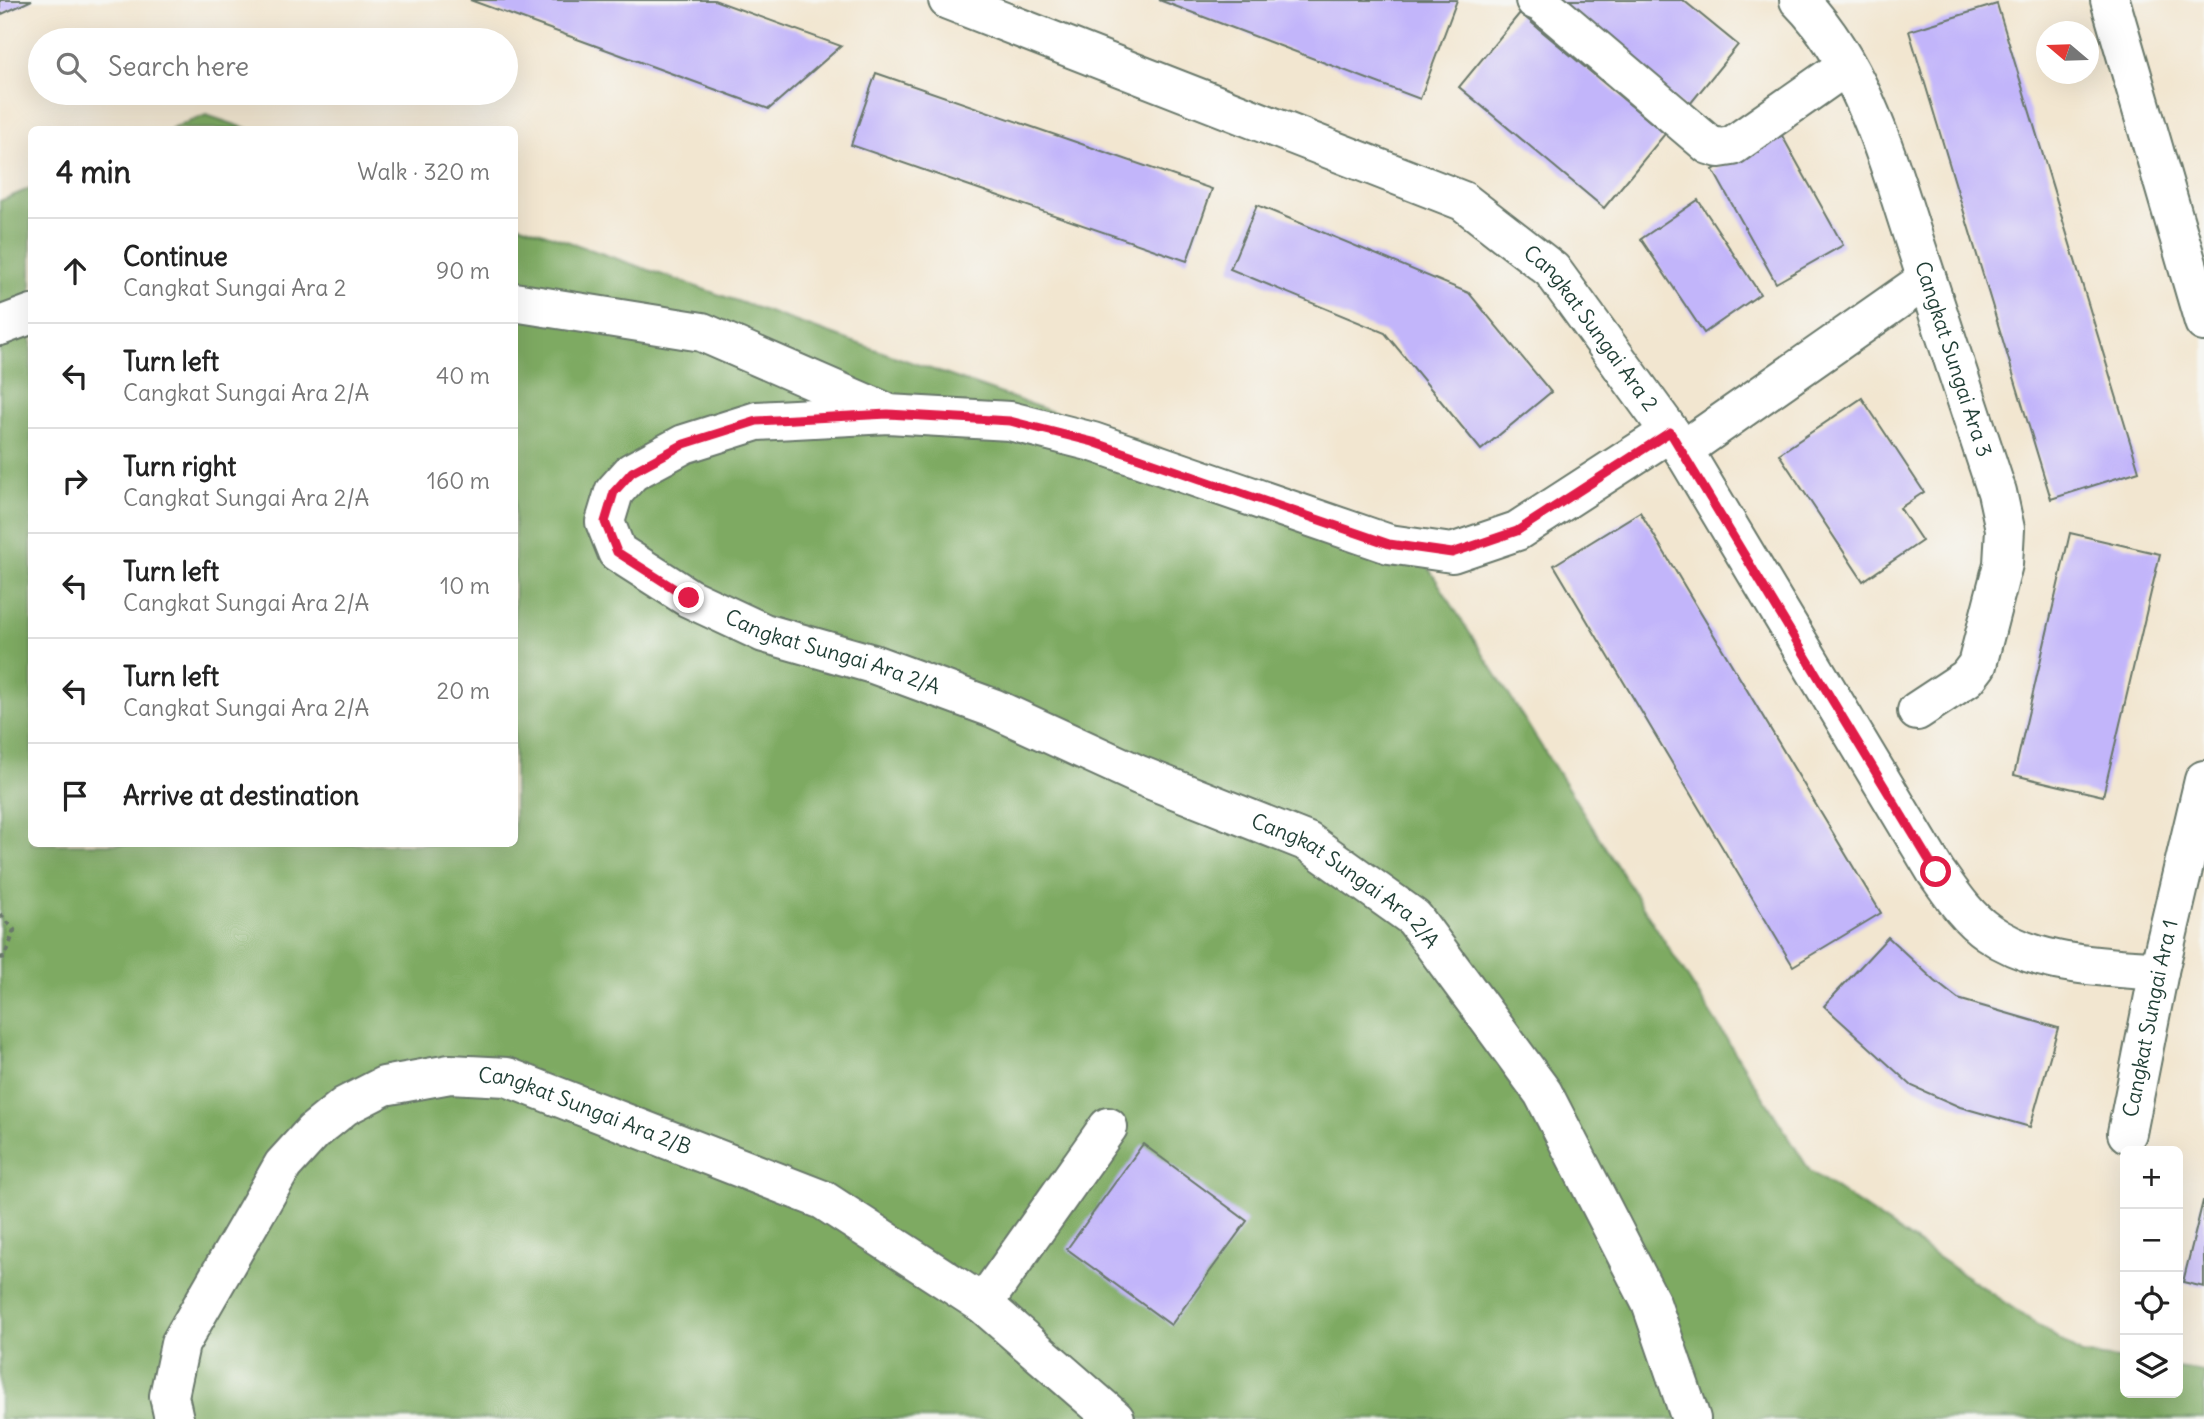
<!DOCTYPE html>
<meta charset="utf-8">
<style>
body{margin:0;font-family:Delius,sans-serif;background:#f2f2f2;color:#222}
.controls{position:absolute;right:21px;bottom:21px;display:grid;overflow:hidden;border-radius:10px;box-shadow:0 7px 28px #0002}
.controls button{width:63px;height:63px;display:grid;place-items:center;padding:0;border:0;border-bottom:2px solid #e0e0e0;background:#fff;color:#222;font:35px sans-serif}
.compass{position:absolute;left:2036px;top:21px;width:63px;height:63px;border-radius:50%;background:#fff;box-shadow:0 7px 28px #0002;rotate:289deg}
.stop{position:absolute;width:21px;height:21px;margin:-16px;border:5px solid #e11d48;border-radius:50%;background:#fff}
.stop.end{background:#e11d48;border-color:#fff;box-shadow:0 2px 7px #0008}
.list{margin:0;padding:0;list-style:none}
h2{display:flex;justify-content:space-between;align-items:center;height:91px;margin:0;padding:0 28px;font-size:30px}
h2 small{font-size:23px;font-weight:400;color:#767676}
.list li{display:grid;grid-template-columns:46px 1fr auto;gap:21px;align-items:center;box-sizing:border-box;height:105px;padding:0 28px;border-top:2px solid #e0e0e0}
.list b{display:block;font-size:26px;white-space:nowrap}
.list p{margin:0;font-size:23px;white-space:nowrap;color:#767676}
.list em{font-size:23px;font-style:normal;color:#767676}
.icon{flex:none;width:38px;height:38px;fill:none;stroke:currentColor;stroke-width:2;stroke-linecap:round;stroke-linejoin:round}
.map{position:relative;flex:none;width:2204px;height:1419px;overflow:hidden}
.search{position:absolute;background:#fff;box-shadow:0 7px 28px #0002;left:28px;top:28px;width:490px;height:77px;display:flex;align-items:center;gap:18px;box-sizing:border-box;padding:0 24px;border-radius:38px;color:#767676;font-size:26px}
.panel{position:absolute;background:#fff;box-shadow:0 7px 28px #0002;left:28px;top:126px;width:490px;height:721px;border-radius:10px}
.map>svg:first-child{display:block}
.forest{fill:#7eaa62;stroke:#4e744b;stroke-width:2}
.building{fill:#c2b5fa}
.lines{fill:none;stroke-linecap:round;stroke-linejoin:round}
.minor-casing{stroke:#69786b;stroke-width:42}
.path{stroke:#69786b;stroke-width:4.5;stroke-dasharray:5 5;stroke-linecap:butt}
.minor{stroke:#fff;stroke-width:38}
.route{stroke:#e11d48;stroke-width:9}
.labels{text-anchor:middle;stroke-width:5;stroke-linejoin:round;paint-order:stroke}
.street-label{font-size:21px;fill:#1f3d34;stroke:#f6f6f2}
</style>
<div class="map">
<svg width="2204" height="1419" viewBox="0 0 2204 1419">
<rect width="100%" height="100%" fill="#f6f6f2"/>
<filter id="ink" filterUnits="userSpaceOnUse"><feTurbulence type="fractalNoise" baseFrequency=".0143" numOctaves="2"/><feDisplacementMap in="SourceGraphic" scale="14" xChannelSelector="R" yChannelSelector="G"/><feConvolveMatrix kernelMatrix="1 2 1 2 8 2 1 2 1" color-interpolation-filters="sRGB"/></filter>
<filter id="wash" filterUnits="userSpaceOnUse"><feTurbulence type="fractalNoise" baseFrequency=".00686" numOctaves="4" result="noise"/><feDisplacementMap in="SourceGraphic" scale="28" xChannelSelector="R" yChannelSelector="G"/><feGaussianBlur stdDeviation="1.57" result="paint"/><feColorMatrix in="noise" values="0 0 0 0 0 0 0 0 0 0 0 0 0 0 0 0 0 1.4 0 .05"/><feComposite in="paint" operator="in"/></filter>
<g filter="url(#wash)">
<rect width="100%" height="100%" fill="#f2e6d0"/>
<g class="forest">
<path d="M206,115L248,129H170Z"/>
<path d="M31,188L32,844H514L515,223L1409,537L1810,1171L2081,1354L2125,1360V1393H2178V1368L2204,1372V1419H0V201Z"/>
</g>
<g id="blocks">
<g class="building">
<path d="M0,0H32L0,15Z"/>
<path d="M470,0H714L841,46L769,109Z"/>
<path d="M1159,0H1457L1420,99Z"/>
<path d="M1551,0H1683L1738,45L1686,109Z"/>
<path d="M1997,4L2139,471L2051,499L1909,31Z"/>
<path d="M1520,13L1665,134L1604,208L1459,87Z"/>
<path d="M876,73L1212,189L1187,261L851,145Z"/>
<path d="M1780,132L1843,245L1776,283L1713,170Z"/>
<path d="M1698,200L1760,294L1704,333L1641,239Z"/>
<path d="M1257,205L1469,293L1551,392L1481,450L1385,333L1230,269Z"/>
<path d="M1862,398L1924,492L1900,508L1922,541L1863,581L1779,454Z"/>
<path d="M1640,512L1881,913L1793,966L1554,565Z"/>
<path d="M2070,533L2160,554L2103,796L2014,775Z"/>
<path d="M1888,937L1935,981L1958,999L2058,1028L2030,1127L1960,1107L1912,1086L1824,1006Z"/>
<path d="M1143,1144L1247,1221L1171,1325L1067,1249Z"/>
<path d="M2203,1201H2204V1287L2183,1282Z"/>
</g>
</g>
</g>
<g filter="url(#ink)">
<use href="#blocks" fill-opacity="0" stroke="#69786b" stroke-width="2"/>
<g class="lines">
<defs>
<g id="minor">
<path id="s1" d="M948,0L1463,201L1552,270L1683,450L1936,872C1951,893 1966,917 1988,932C2038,967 2101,966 2159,971"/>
<path d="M1535,0L1542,3L1709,145L1719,148L1732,146L1846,66"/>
<path id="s2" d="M1799,0C1863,65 1889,164 1917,249C1944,330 1970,411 1997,492L2005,529L2003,564L1977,665L1967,678L1917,711"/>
<path d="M2110,0L2204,322"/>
<path d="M514,302L702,332L883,411"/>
<path d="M0,326L32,314"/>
<path id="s3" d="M1670,432L1517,531L1452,553L1389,544L1093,442L1010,421L888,414L757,421L684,444L632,472L614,492L605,522L617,552L689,598L764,633L873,664L993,708L1139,775L1308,842L1414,918L1543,1093L1651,1303L1691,1419"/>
<path d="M1683,450L1927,279"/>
<path id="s4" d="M2127,1133L2159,971L2204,780"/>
<path d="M983,1304L1108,1127"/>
<path id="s5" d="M174,1419L169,1396L180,1344L283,1165L313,1132L345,1106L384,1086L450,1074L507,1077L823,1200L983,1304L1115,1419"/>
</g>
</defs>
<use href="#minor" class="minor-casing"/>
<path class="path" d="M0,914L14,930L5,957L0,958"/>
<use href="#minor" class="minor"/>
</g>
</g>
<g class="lines" filter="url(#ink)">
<path class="route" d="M689,598L617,552L605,522L614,492L632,472L684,444L757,421L888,414L1010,421L1093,442L1389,544L1452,553L1517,531L1670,432L1936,872"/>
</g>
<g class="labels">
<g class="street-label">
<text dy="7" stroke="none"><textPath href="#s1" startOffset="735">Cangkat Sungai Ara 2</textPath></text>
<text dy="7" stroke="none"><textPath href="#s2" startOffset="394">Cangkat Sungai Ara 3</textPath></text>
<text dy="7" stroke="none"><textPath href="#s3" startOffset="1432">Cangkat Sungai Ara 2/A</textPath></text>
<text dy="7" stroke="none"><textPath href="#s3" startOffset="1997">Cangkat Sungai Ara 2/A</textPath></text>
<text dy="7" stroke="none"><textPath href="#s4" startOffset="117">Cangkat Sungai Ara 1</textPath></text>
<text dy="7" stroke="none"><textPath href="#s5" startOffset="621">Cangkat Sungai Ara 2/B</textPath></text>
</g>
</g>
</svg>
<div class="controls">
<button>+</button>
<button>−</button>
<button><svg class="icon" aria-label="locate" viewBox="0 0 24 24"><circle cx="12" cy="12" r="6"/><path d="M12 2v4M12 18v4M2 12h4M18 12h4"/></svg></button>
<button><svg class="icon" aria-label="layers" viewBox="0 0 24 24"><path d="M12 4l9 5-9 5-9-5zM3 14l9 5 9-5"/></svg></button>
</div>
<svg class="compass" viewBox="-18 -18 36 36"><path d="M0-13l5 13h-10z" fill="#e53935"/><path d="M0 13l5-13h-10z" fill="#767676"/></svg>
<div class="stop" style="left:1936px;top:872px"></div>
<div class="stop end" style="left:689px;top:598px"></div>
<div class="search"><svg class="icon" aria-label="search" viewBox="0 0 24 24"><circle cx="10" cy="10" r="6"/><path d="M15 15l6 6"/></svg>Search here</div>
<section class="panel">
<h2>4 min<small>Walk · 320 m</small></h2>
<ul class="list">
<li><svg class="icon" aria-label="ahead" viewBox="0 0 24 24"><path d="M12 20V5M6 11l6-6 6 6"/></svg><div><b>Continue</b><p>Cangkat Sungai Ara 2</p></div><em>90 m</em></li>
<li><svg class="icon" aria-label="left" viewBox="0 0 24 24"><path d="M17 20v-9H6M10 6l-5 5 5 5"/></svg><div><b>Turn left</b><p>Cangkat Sungai Ara 2/A</p></div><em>40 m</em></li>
<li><svg class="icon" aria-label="right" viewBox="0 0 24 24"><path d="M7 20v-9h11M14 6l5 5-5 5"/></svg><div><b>Turn right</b><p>Cangkat Sungai Ara 2/A</p></div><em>160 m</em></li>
<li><svg class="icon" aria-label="left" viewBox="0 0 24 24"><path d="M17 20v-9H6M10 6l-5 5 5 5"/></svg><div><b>Turn left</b><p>Cangkat Sungai Ara 2/A</p></div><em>10 m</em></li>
<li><svg class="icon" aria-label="left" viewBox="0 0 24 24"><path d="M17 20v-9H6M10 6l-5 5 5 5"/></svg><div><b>Turn left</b><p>Cangkat Sungai Ara 2/A</p></div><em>20 m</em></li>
<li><svg class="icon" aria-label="arrive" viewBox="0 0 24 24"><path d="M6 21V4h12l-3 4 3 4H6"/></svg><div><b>Arrive at destination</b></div></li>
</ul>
</section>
</div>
